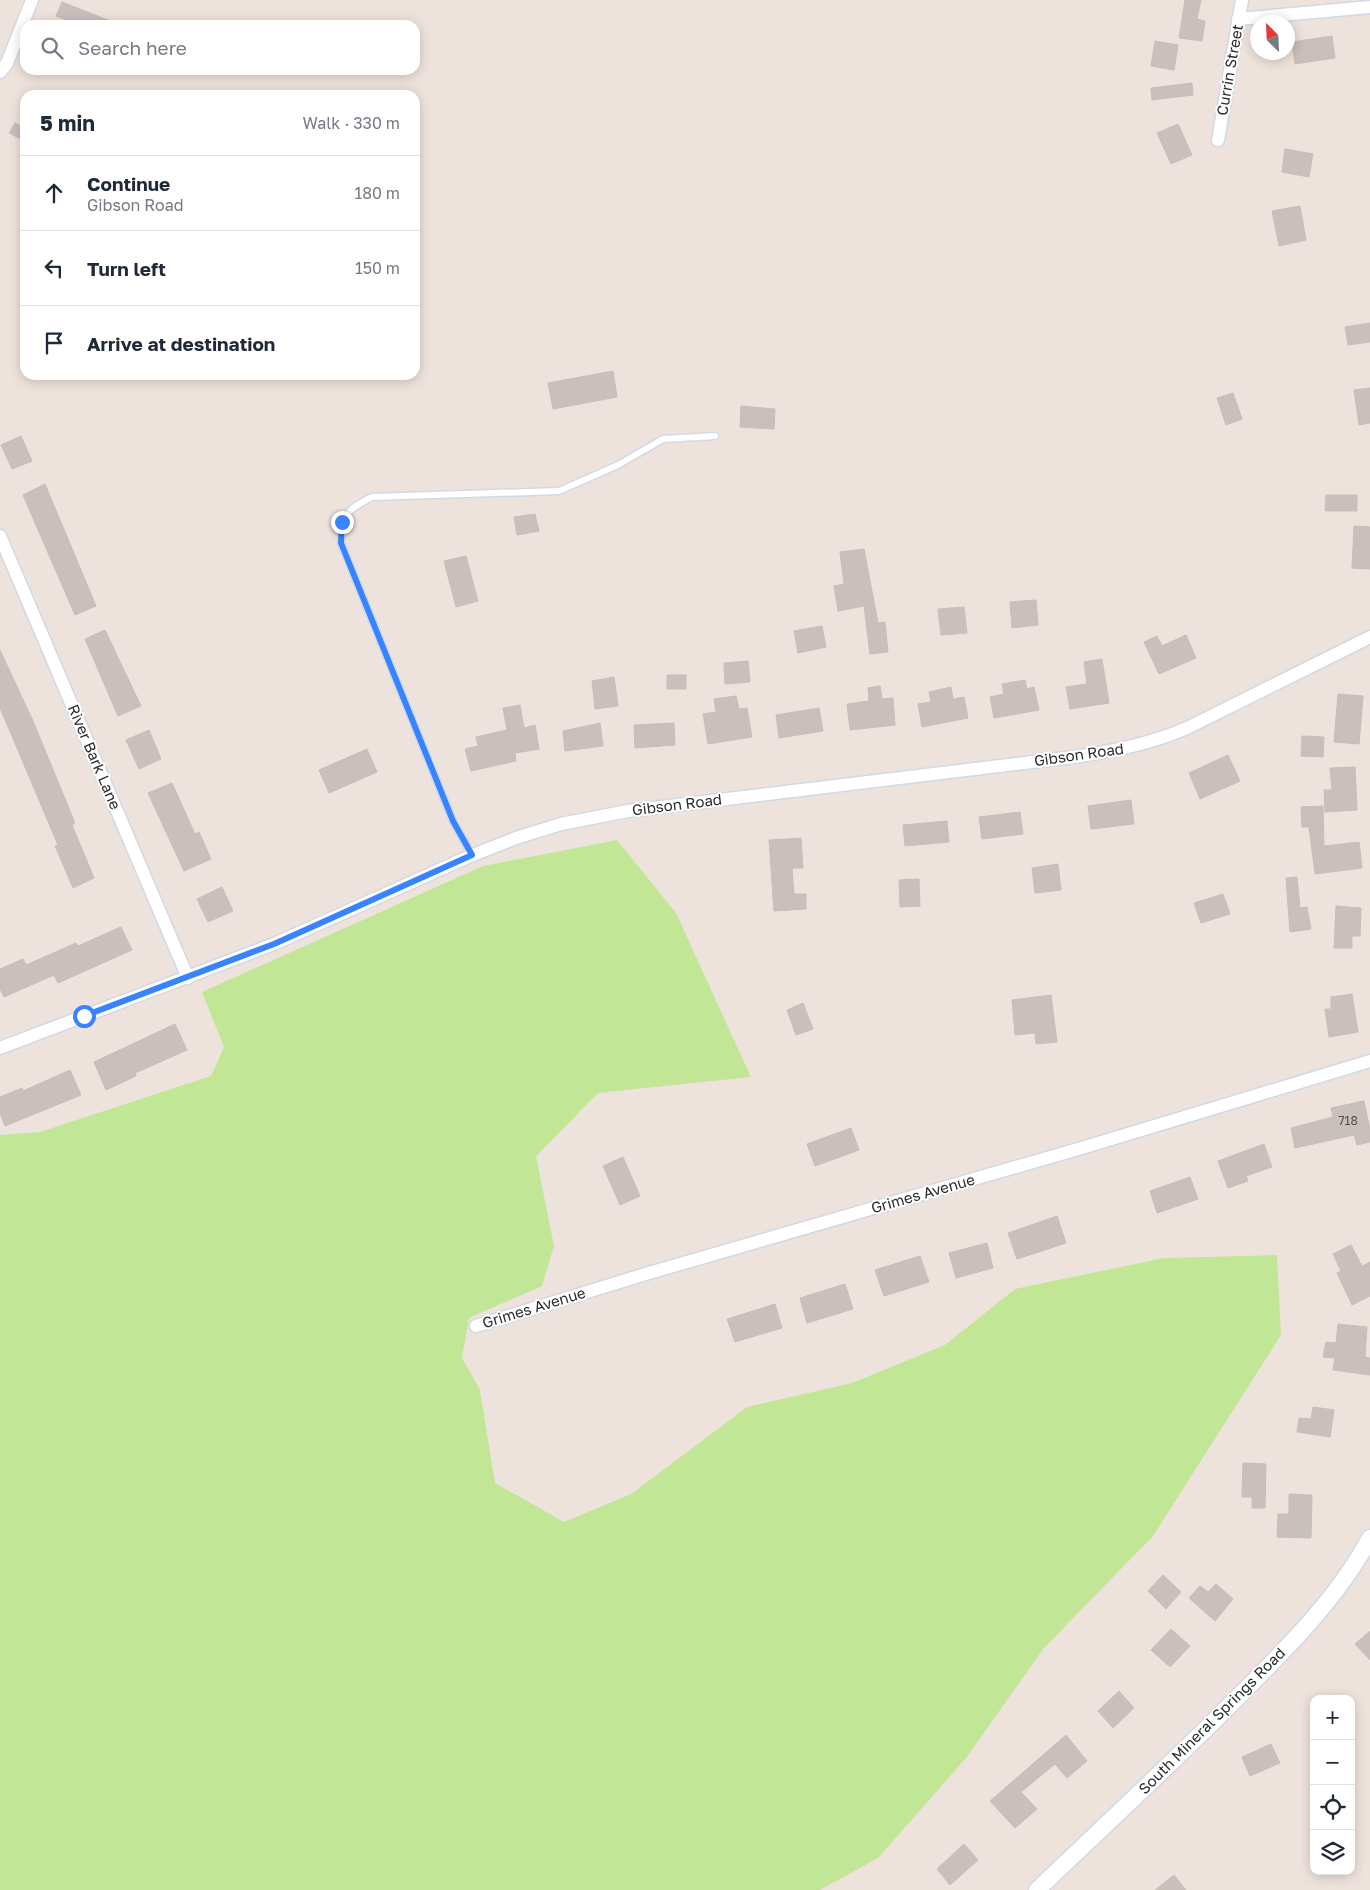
<!DOCTYPE html>
<meta charset="utf-8">
<style>
body{margin:0;font-family:"Golos Text",sans-serif;background:#f2f2f3;color:#1f2937}
.controls{position:absolute;right:15px;bottom:15px;display:grid;overflow:hidden;border-radius:10px;box-shadow:0 2px 12px #0003}
.controls button{width:45px;height:45px;display:grid;place-items:center;padding:0;border:0;border-bottom:1px solid #e0e1e3;background:#fff;color:#1f2937;font:25px sans-serif}
.compass{position:absolute;left:1250px;top:15px;width:45px;height:45px;border-radius:50%;background:#fff;box-shadow:0 2px 12px #0003;rotate:336deg}
.stop{position:absolute;width:15px;height:15px;margin:-11px;border:4px solid #3883ff;border-radius:50%;background:#fff}
.stop.end{background:#3883ff;border-color:#fff;box-shadow:0 1px 5px #0008}
.list{margin:0;padding:0;list-style:none}
h2{display:flex;justify-content:space-between;align-items:center;height:65px;margin:0;padding:0 20px;font-size:21px}
h2 small{font-size:16px;font-weight:400;color:#747a83}
.list li{display:grid;grid-template-columns:32px 1fr auto;gap:15px;align-items:center;box-sizing:border-box;height:75px;padding:0 20px;border-top:1px solid #e0e1e3}
.list b{display:block;font-size:19px;white-space:nowrap}
.list p{margin:0;font-size:16px;white-space:nowrap;color:#747a83}
.list em{font-size:16px;font-style:normal;color:#747a83}
.icon{flex:none;width:28px;height:28px;fill:none;stroke:currentColor;stroke-width:2;stroke-linecap:round;stroke-linejoin:round}
.map{position:relative;flex:none;width:1370px;height:1890px;overflow:hidden}
.search{position:absolute;background:#fff;box-shadow:0 2px 12px #0003;left:20px;top:20px;width:400px;height:55px;display:flex;align-items:center;gap:12px;box-sizing:border-box;padding:0 18px;border-radius:15px;color:#747a83;font-size:19px}
.panel{position:absolute;background:#fff;box-shadow:0 2px 12px #0003;left:20px;top:90px;width:400px;height:290px;border-radius:15px}
.map>svg:first-child{display:block}
.green{fill:#c1e796}
.building{fill:#c9c0bc;stroke:#c9beb6}
.lines{fill:none;stroke-linecap:round;stroke-linejoin:round}
.service-casing{stroke:#d1d9e4;stroke-width:9}
.minor-casing{stroke:#d1d9e4;stroke-width:15}
.tertiary-casing{stroke:#d1d9e4;stroke-width:19}
.service{stroke:#fff;stroke-width:6}
.minor{stroke:#fff;stroke-width:12}
.tertiary{stroke:#fff;stroke-width:16}
.route{stroke:#3883ff;stroke-width:6}
.labels{text-anchor:middle;stroke-width:4;stroke-linejoin:round;paint-order:stroke}
.number-label{font-size:12px;fill:#52504f}
.street-label{font-size:15px;fill:#2b2b2b;stroke:#fff}
</style>
<div class="map">
<svg width="1370" height="1890" viewBox="0 0 1370 1890">
<rect width="100%" height="100%" fill="#eee3dc"/>
<path class="green" d="M617,840L676,913L751,1077L598,1093L536,1156L554,1246L542,1286L469,1318L462,1358L480,1390L495,1483L564,1522L631,1494L747,1407L852,1383L945,1345L1015,1289L1164,1258L1277,1255L1281,1335L1153,1536L1044,1648L966,1758L878,1858L820,1890H0V1135L40,1132L211,1076L224,1047L202,992L483,866Z"/>
<g class="building">
<path d="M1185,0H1201L1197,19L1205,21L1202,41L1179,38Z"/>
<path d="M62,2L118,24V25H79L56,16Z"/>
<path d="M1332,36L1335,58L1295,64L1292,42Z"/>
<path d="M1155,41L1178,45L1174,70L1151,66Z"/>
<path d="M1192,83L1193,95L1152,100L1151,88Z"/>
<path d="M15,123L25,128V141L9,133Z"/>
<path d="M1178,124L1192,155L1171,164L1157,133Z"/>
<path d="M1285,149L1313,154L1309,177L1282,172Z"/>
<path d="M1300,206L1306,240L1279,246L1272,211Z"/>
<path d="M1370,323V342L1348,345L1345,327Z"/>
<path d="M613,371L617,397L553,409L548,383Z"/>
<path d="M1370,388V423L1359,425L1354,390Z"/>
<path d="M1233,393L1242,419L1226,425L1217,398Z"/>
<path d="M741,406L775,409L774,429L740,427Z"/>
<path d="M21,436L32,461L12,469L1,445Z"/>
<path d="M45,484L96,606L75,615L23,495Z"/>
<path d="M1326,495H1357V511H1325Z"/>
<path d="M535,514L539,531L517,535L514,517Z"/>
<path d="M1354,526L1370,527V569L1352,568Z"/>
<path d="M864,549L878,623L885,622L888,652L870,654L864,606L838,611L834,586L844,584L840,552Z"/>
<path d="M466,556L478,601L456,607L444,561Z"/>
<path d="M1036,600L1038,625L1012,628L1010,602Z"/>
<path d="M964,607L967,633L941,635L938,609Z"/>
<path d="M822,626L826,647L798,653L794,631Z"/>
<path d="M105,630L141,706L118,716L85,639Z"/>
<path d="M1186,635L1196,658L1159,674L1144,642L1157,636L1162,646Z"/>
<path d="M0,650L33,721L75,823L72,825L94,878L73,888L55,846L58,845L0,708Z"/>
<path d="M1102,659L1109,703L1070,709L1066,687L1087,684L1084,662Z"/>
<path d="M748,661L750,682L725,684L724,663Z"/>
<rect x="667" y="675" width="19" height="14"/>
<path d="M614,677L618,706L595,709L592,681Z"/>
<path d="M1025,680L1027,689L1034,687L1039,710L994,718L990,697L1004,694L1002,684Z"/>
<path d="M880,686L882,699L893,698L895,725L850,730L847,704L869,701L868,688Z"/>
<path d="M951,687L953,699L964,697L968,718L922,727L918,704L931,702L929,692Z"/>
<path d="M1338,694L1363,696L1359,744L1334,742Z"/>
<path d="M736,696L739,709L747,708L752,737L708,744L703,714L716,712L714,699Z"/>
<path d="M520,705L524,728L535,725L539,749L515,753L516,761L471,771L465,749L478,746L476,737L507,730L503,708Z"/>
<path d="M819,708L823,731L779,738L776,715Z"/>
<path d="M600,723L603,746L565,751L563,731Z"/>
<path d="M674,723L675,745L635,748L634,725Z"/>
<path d="M149,730L161,759L139,769L126,740Z"/>
<path d="M1302,736L1324,737L1323,757L1301,756Z"/>
<path d="M367,749L377,772L329,793L319,770Z"/>
<path d="M1228,755L1240,781L1200,799L1189,773Z"/>
<path d="M1355,767L1357,810L1325,812L1324,790H1332L1330,768Z"/>
<path d="M172,783L195,834L199,832L211,859L184,871L148,793Z"/>
<path d="M1131,800L1134,824L1091,829L1088,806Z"/>
<path d="M1323,806L1324,846L1359,842L1362,868L1315,874L1309,827H1302L1301,807Z"/>
<path d="M1020,812L1023,834L982,839L979,817Z"/>
<path d="M947,821L949,842L905,846L903,825Z"/>
<path d="M801,838L803,868H792L794,894H806V909L774,911L769,840Z"/>
<path d="M1058,864L1061,890L1035,893L1032,868Z"/>
<path d="M1297,877L1300,908L1307,907L1311,929L1290,932L1286,878Z"/>
<path d="M919,879L920,906L900,907L899,880Z"/>
<path d="M222,887L233,911L208,922L197,899Z"/>
<path d="M1223,894L1230,914L1201,923L1194,903Z"/>
<path d="M1336,906L1361,908L1360,936H1352V948H1334Z"/>
<path d="M121,927L132,950L58,983L54,975L4,997L0,989V969L23,959L26,965L76,943L78,946Z"/>
<path d="M1352,994L1358,1032L1329,1037L1325,1009H1331V997Z"/>
<path d="M1051,995L1057,1042L1036,1044L1035,1033L1015,1035L1012,1000Z"/>
<path d="M803,1003L813,1029L796,1035L787,1010Z"/>
<path d="M175,1024L187,1050L135,1073L136,1076L106,1090L94,1062Z"/>
<path d="M70,1070L81,1095L5,1126L0,1113V1097L22,1088L23,1091Z"/>
<path d="M1364,1101L1370,1130V1142L1357,1145L1354,1135L1295,1148L1291,1128L1333,1117L1331,1108Z"/>
<path d="M851,1128L859,1150L815,1166L807,1144Z"/>
<path d="M1264,1144L1272,1167L1246,1176L1248,1181L1228,1188L1218,1161Z"/>
<path d="M623,1157L640,1196L620,1205L603,1166Z"/>
<path d="M1190,1177L1198,1199L1157,1213L1150,1191Z"/>
<path d="M1057,1216L1066,1243L1017,1259L1008,1233Z"/>
<path d="M987,1243L993,1268L956,1278L949,1253Z"/>
<path d="M1351,1245L1362,1266L1370,1262V1296L1352,1305L1337,1273L1341,1271L1333,1254Z"/>
<path d="M920,1256L929,1282L884,1296L875,1270Z"/>
<path d="M845,1284L853,1309L807,1323L800,1298Z"/>
<path d="M775,1304L782,1328L735,1342L727,1319Z"/>
<path d="M1338,1324L1367,1327L1365,1357L1370,1358V1375L1333,1370L1335,1358L1323,1357L1326,1342L1336,1343Z"/>
<path d="M1313,1407L1334,1410L1330,1437L1297,1432L1299,1418L1311,1419Z"/>
<path d="M1243,1463L1266,1464L1265,1508H1252V1497H1242Z"/>
<path d="M1289,1494L1312,1495L1311,1538L1277,1537L1278,1514H1289Z"/>
<path d="M1163,1575L1181,1592L1166,1609L1148,1591Z"/>
<path d="M1216,1584L1233,1599L1215,1621L1189,1598L1200,1586L1208,1592Z"/>
<path d="M1171,1629L1190,1646L1170,1667L1151,1650Z"/>
<path d="M1370,1631V1660L1355,1644Z"/>
<path d="M1119,1691L1134,1708L1113,1728L1098,1711Z"/>
<path d="M1066,1735L1087,1761L1067,1778L1055,1764L1021,1792L1037,1809L1015,1828L990,1801Z"/>
<path d="M1271,1744L1280,1763L1250,1776L1242,1757Z"/>
<path d="M964,1844L978,1860L950,1885L937,1869Z"/>
<path d="M1174,1875L1186,1890H1155Z"/>
</g>
<g class="lines">
<defs>
<path id="service" d="M472,855L453,821L341,543C343,514 346,510 372,497L559,491L618,465L663,439L715,436"/>
<g id="minor">
<path d="M1238,19L1370,7"/>
<path d="M0,72L7,63L32,0"/>
<path d="M1218,140L1242,0"/>
<path d="M0,536L188,978"/>
<path d="M0,1048L274,944L468,857L516,838L561,824L628,811L1074,757C1113,751 1150,744 1187,728L1370,637"/>
<path d="M476,1326L649,1273L1085,1147L1370,1061"/>
</g>
<path id="tertiary" d="M1037,1890C1102,1828 1168,1767 1232,1703C1283,1652 1336,1601 1370,1538"/>
</defs>
<use href="#service" class="service-casing"/>
<use href="#minor" class="minor-casing"/>
<use href="#tertiary" class="tertiary-casing"/>
<use href="#service" class="service"/>
<use href="#minor" class="minor"/>
<use href="#tertiary" class="tertiary"/>
</g>
<g class="lines">
<path class="route" d="M84,1016L274,944L472,855L453,821L341,543L342,522"/>
</g>
<g class="labels">
<g class="number-label">
<text x="1348" y="1125">718</text>
</g>
<g class="street-label">
<text transform="translate(1230 70) rotate(-80)" y="5">Currin Street</text>
<text transform="translate(1079 755) rotate(-8)" y="5">Gibson Road</text>
<text transform="translate(94 757) rotate(67)" y="5">River Bark Lane</text>
<text transform="translate(677 805) rotate(-7)" y="5">Gibson Road</text>
<text transform="translate(923 1194) rotate(-16)" y="5">Grimes Avenue</text>
<text transform="translate(534 1308) rotate(-17)" y="5">Grimes Avenue</text>
<text transform="translate(1212 1721) rotate(-45)" y="5">South Mineral Springs Road</text>
</g>
</g>
</svg>
<div class="controls">
<button>+</button>
<button>−</button>
<button><svg class="icon" aria-label="locate" viewBox="0 0 24 24"><circle cx="12" cy="12" r="6"/><path d="M12 2v4M12 18v4M2 12h4M18 12h4"/></svg></button>
<button><svg class="icon" aria-label="layers" viewBox="0 0 24 24"><path d="M12 4l9 5-9 5-9-5zM3 14l9 5 9-5"/></svg></button>
</div>
<svg class="compass" viewBox="-18 -18 36 36"><path d="M0-13l5 13h-10z" fill="#e53935"/><path d="M0 13l5-13h-10z" fill="#747a83"/></svg>
<div class="stop" style="left:84px;top:1016px"></div>
<div class="stop end" style="left:342px;top:522px"></div>
<div class="search"><svg class="icon" aria-label="search" viewBox="0 0 24 24"><circle cx="10" cy="10" r="6"/><path d="M15 15l6 6"/></svg>Search here</div>
<section class="panel">
<h2>5 min<small>Walk · 330 m</small></h2>
<ul class="list">
<li><svg class="icon" aria-label="ahead" viewBox="0 0 24 24"><path d="M12 20V5M6 11l6-6 6 6"/></svg><div><b>Continue</b><p>Gibson Road</p></div><em>180 m</em></li>
<li><svg class="icon" aria-label="left" viewBox="0 0 24 24"><path d="M17 20v-9H6M10 6l-5 5 5 5"/></svg><div><b>Turn left</b></div><em>150 m</em></li>
<li><svg class="icon" aria-label="arrive" viewBox="0 0 24 24"><path d="M6 21V4h12l-3 4 3 4H6"/></svg><div><b>Arrive at destination</b></div></li>
</ul>
</section>
</div>
